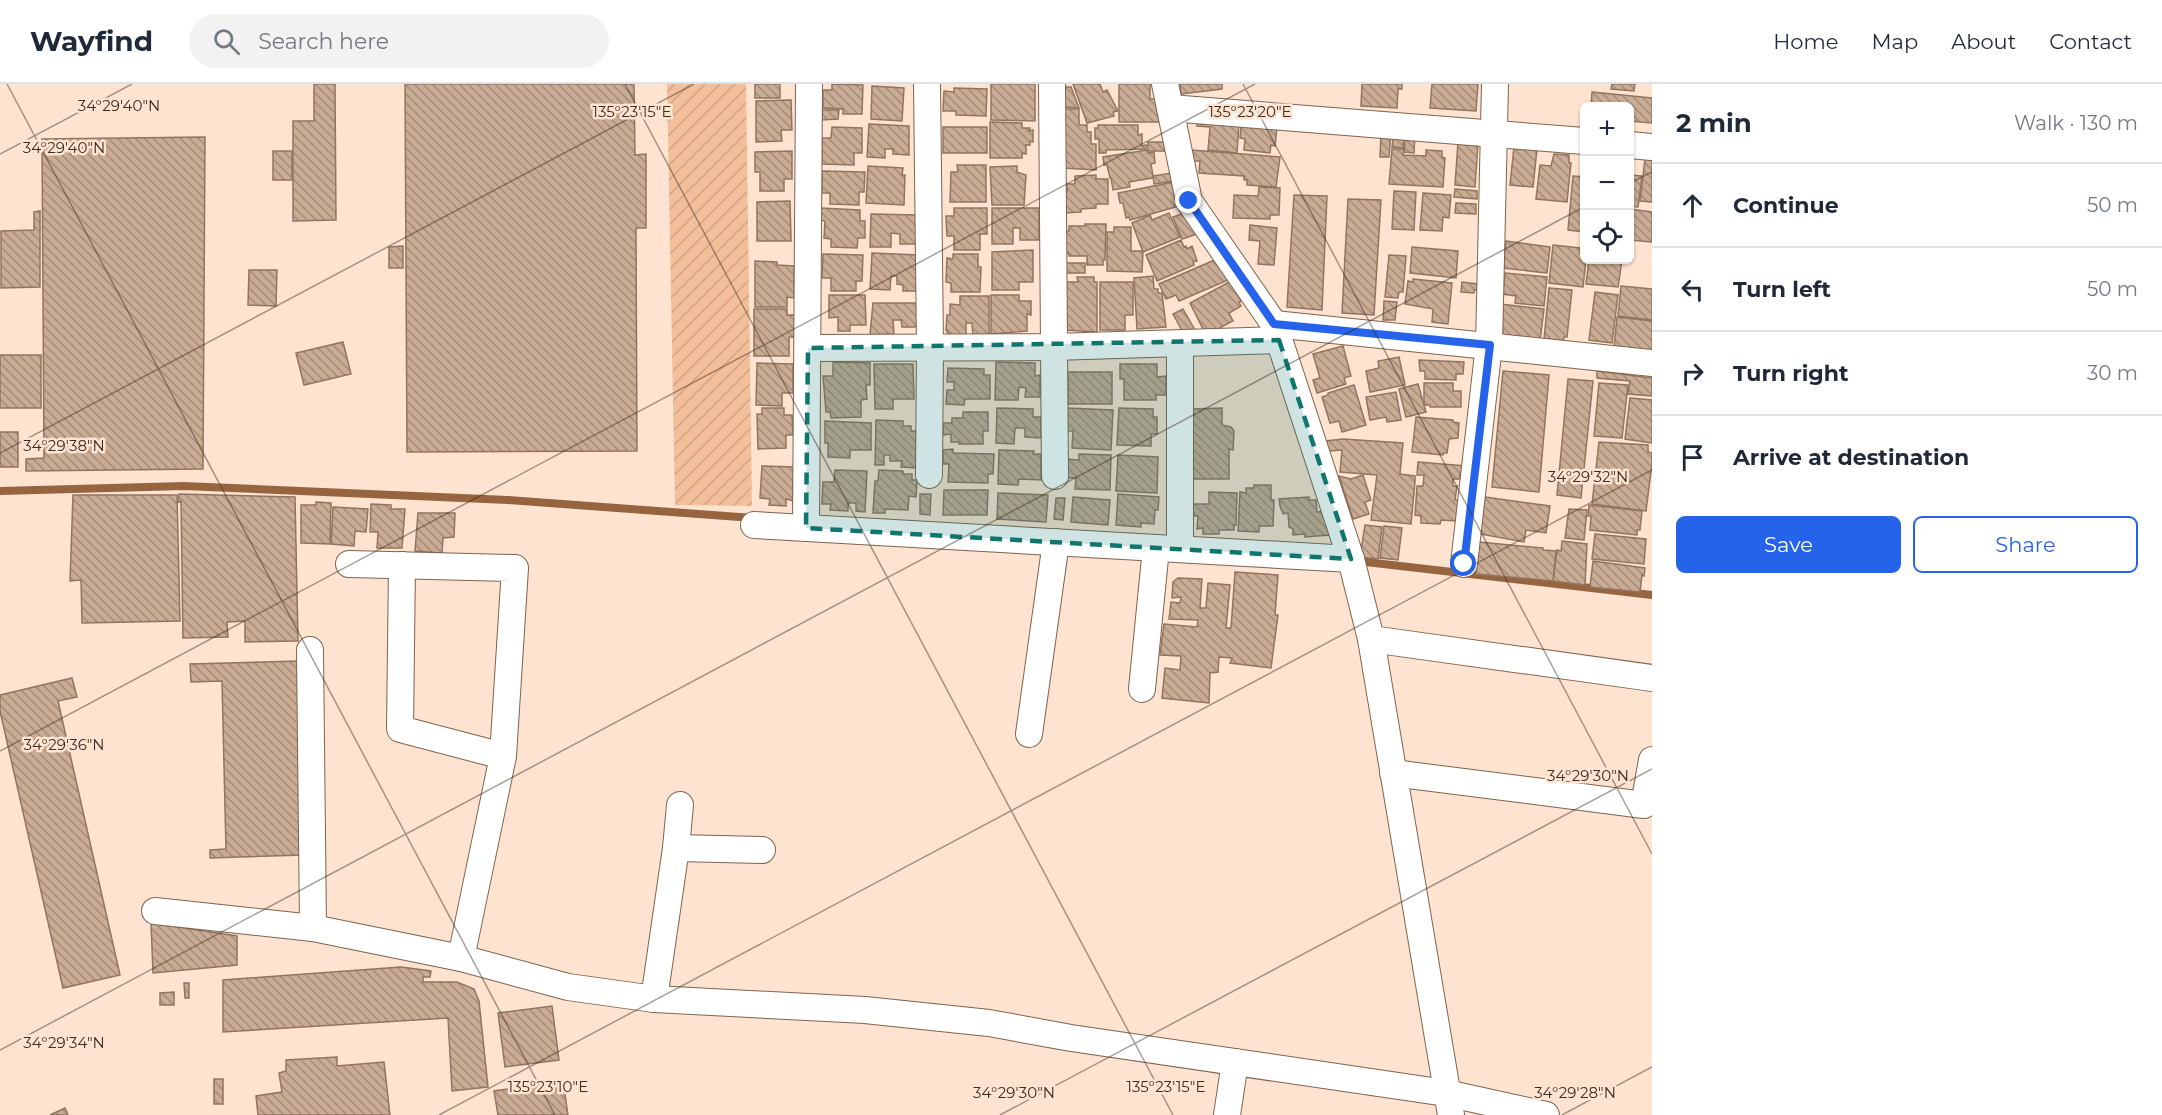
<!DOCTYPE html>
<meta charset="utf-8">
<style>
body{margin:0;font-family:Montserrat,sans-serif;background:#f2f2f3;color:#1f2937}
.controls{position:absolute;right:18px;top:18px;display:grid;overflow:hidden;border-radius:9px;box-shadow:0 2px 4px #0004}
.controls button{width:54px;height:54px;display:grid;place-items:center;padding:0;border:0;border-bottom:2px solid #e0e1e3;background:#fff;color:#1f2937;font:30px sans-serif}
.stop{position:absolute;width:18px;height:18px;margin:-14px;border:4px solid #2563eb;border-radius:50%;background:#fff}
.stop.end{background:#2563eb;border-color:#fff;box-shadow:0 2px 6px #0008}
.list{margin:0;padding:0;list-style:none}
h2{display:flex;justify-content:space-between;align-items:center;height:78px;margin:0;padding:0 24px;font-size:26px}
h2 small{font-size:20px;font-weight:400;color:#747a83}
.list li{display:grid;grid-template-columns:39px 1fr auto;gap:18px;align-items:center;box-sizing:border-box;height:84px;padding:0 24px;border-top:2px solid #e0e1e3}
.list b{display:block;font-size:22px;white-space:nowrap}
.list em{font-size:20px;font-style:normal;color:#747a83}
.actions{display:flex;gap:12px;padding:18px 24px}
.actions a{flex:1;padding:14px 0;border:2px solid #2563eb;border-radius:9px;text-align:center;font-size:21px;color:#2563eb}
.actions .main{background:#2563eb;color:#fff}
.icon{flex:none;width:33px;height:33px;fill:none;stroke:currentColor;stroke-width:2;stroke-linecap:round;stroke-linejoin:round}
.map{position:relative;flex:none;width:1652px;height:1031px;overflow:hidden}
header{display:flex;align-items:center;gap:36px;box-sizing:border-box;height:84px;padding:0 30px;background:#fff;border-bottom:2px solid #e0e1e3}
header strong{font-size:28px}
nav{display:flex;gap:33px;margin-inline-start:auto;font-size:21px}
.search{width:420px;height:54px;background:#f2f2f3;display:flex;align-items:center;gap:15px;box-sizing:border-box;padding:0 21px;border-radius:33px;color:#747a83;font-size:22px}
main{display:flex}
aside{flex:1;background:#fff}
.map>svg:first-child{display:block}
.garden{fill:url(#garden-furrows)}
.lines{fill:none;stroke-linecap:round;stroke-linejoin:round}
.stream{stroke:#966540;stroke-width:8}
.building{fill:url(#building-back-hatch);stroke:#927560;stroke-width:1.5}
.street-casing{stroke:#7f634e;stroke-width:28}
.street{stroke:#fff;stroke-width:26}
.route{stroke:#2563eb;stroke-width:8}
.marked{fill:#0f766e;fill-opacity:0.2;stroke:#0f766e;stroke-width:4.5;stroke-dasharray:12 8;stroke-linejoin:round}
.ticks{fill:none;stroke:#392d24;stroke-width:1.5;stroke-opacity:0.45}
.ticks-label{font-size:15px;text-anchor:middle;fill:#392d24;stroke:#fee3d0;stroke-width:5;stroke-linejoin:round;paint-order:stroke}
</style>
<header>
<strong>Wayfind</strong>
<div class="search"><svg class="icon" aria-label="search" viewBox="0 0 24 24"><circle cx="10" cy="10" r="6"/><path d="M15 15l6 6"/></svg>Search here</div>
<nav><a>Home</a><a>Map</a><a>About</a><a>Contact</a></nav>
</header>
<main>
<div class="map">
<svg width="1652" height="1031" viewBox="0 0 1652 1031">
<defs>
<pattern id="garden-furrows" width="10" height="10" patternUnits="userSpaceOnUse" patternTransform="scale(1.5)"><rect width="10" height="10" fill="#f3bf9a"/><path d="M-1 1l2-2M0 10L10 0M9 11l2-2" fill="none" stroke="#d1a485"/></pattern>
<pattern id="building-back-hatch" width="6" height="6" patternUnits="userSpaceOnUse" patternTransform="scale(1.5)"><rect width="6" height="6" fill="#caab94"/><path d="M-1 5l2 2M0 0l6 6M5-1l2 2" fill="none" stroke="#a58c79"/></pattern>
</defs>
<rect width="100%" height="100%" fill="#fee3d0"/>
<path class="garden" d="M667,0H746L752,422L675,421Z"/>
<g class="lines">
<g class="stream">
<path d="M0,407L184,402L508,416L753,434"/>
<path d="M1357,477L1652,511"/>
</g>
</g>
<g class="building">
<path d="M314,0H335L336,136L293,137V37H314Z"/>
<path d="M405,0H634L635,71L646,70V144H636L637,367L407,368Z"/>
<rect x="755" y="0" width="25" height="14"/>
<path d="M832,0L863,1L862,30H843V25L823,24V6H832Z"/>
<path d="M991,0H1035V37L991,36Z"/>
<path d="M1073,0H1100L1103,8L1107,6L1118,27L1113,28L1114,32L1087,39Z"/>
<path d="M1119,0H1150V15H1159L1160,38H1119Z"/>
<path d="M1180,0H1222V5L1181,10Z"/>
<path d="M1362,0H1402V5H1398L1397,24L1361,22Z"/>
<path d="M1432,0H1478L1476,27L1430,24Z"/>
<path d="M1612,0H1635L1634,7L1611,5Z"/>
<path d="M872,2L904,4L902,37L871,35Z"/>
<path d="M1062,3H1071L1079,24L1064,23Z"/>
<path d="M954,4L987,5L986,32L956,31V27H943L944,7L954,8Z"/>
<path d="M1592,8L1652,14V39L1630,37V22H1591Z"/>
<path d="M791,16L792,46H781L782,57L756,58V17Z"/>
<path d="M1065,25H1079V41H1087V48H1091V60H1096V86L1063,84Z"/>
<path d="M822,26H839L838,35L822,36Z"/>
<path d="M1199,26L1239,38L1237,69L1208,66L1210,43L1197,42Z"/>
<path d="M1242,30L1278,34L1275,62L1271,61L1270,69L1244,66L1245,55L1240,54Z"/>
<path d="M990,38L1022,39V44H1030L1029,47L1033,46V58L1030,57V61H1026V70L1022,69V74H990Z"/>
<path d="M869,40L909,42V71L893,70V65H885V74L867,73Z"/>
<path d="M1098,41H1138V51L1142,50V62L1146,61V65L1106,66V69H1099V55H1095V44H1098Z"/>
<path d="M832,43L862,44V69H854V81L822,80V54H831Z"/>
<rect x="943" y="43" width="44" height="26"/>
<path d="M1394,47L1404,48L1403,64L1392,63Z"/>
<path d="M1381,48L1391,49L1389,73H1380Z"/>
<path d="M1406,48L1415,49L1414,69L1404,68Z"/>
<path d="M205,53L203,385L26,387V375L44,374L42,55Z"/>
<path d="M1148,58H1167L1166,67H1148Z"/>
<path d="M1458,58L1478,59L1475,103L1455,101Z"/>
<path d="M1514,63L1537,65L1533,103L1510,101Z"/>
<path d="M1392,65H1404L1403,71L1426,72V66L1442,67V73L1445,74L1443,103L1389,100Z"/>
<path d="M1147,66L1148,69L1154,68L1155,79L1151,80L1153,92L1172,89L1173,97L1154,100L1153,92L1152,94L1129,98L1130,103L1113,106L1111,94H1110L1107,81H1104L1103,73Z"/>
<path d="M1191,66L1280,73L1276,103L1247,101V96H1244V92L1199,89L1200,77H1190Z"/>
<rect x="273" y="67" width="19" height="29"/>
<path d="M792,67V95H784V107H760V88H755V68Z"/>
<path d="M1554,70L1569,71V79H1571L1567,118L1536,115L1540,81L1551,82Z"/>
<path d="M1645,75L1652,76V118L1640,117Z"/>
<path d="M957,81H986V118H950L951,88H958Z"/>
<path d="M868,82L903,84L902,91H905L904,121L866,119Z"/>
<path d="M1017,82V88L1026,91L1024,121H992L990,83Z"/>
<path d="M822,87L865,88L864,108H859V121L830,120V109H822Z"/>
<path d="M1096,91V95H1108V120H1096V124L1081,125V128L1063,129V108H1067V100H1075V92Z"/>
<path d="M1630,91L1642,92L1638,123L1630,122Z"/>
<path d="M1573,92L1584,93V148L1568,146Z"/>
<path d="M1174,98L1179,122L1130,136L1129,133L1126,134L1123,119H1120L1118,109Z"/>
<path d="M1259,103L1280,104L1279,131H1270V135L1233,134L1234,111L1258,112Z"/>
<path d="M1455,105L1477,107V115L1454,113Z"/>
<path d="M1394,107L1416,108L1414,146L1392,145Z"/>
<path d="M1423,109L1451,111L1449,134L1443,133L1442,147L1420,146Z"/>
<path d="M1294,111L1327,112L1322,226L1287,223Z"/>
<path d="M1348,115L1381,116L1374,231L1342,229Z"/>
<path d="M790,117L791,157H757V118Z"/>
<path d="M1456,119L1476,120V130L1455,129Z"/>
<path d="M820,124L860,126V137H865V154H858L857,164L831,163V155L824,154L825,137L820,136Z"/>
<path d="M954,124H987V150H980V166H954V152H947L946,132H954Z"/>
<path d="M992,124H1039V156H1020V144H1013V160H992Z"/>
<path d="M1630,125L1652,128V158L1630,156V164Z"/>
<path d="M40,127V203L1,204V147L34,146V128Z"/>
<path d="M1188,128L1197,150L1182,155L1173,133Z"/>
<path d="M1169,129L1180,153L1143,168L1132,139L1150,131L1152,136Z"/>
<path d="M871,130L917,131L916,160H900V150L891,149V163H870Z"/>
<path d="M1085,140H1106L1105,176H1103V181H1087V172H1069V169H1063V147H1069V142H1085Z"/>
<path d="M1250,141L1277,144L1274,181L1258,180L1260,157L1249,156Z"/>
<path d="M1114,143H1131V167H1143L1142,188L1107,187V148H1114Z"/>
<path d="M1181,156L1184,163L1186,162L1187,165L1192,162L1197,177L1193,178L1194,181L1157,197L1146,171Z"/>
<path d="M1506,157L1550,163L1547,189L1503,184Z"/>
<path d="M1553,161L1580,164V169L1583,170V173L1586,176L1583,203L1549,199Z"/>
<path d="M403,162V184H389V163Z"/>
<path d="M1412,163L1458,167L1456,194L1410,189Z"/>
<path d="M1033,166V198H1019V206H992V168Z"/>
<path d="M872,169L918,171L917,207H903V201L897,200V192H891L890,206L870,205Z"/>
<path d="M823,170L863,171L862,197H856V207H831V194H822Z"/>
<path d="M953,170H978V183H981L980,208H951V199L946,198L947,174L953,175Z"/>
<path d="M1389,171L1406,172L1403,208H1399L1398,214L1385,213Z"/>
<path d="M1219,174L1228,194L1226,197L1179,217L1176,211L1166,215L1159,200Z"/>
<path d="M1589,176H1622L1618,203L1586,200Z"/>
<path d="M755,177L777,178V181L794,182V214L787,213V223H755Z"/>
<path d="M1065,179H1085V189H1064Z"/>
<path d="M249,186H277L276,222L248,221Z"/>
<path d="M1505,189L1547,193L1544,222L1515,219L1516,212L1503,210Z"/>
<path d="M1153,192L1154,205H1158V209H1162L1166,243L1137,245L1134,194Z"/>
<path d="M1077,193H1094V198H1097V248L1065,246L1064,198H1078Z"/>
<path d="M1413,195L1452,199L1448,240L1432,238L1433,225L1405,220L1408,197L1413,198Z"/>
<path d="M1231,197L1241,217L1239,218L1241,222L1229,229L1233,237L1206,251L1190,219Z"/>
<path d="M1100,198H1133V231H1125V246H1100Z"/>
<path d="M1462,198L1477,200V206H1474V209L1461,208Z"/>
<path d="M1621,202L1652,205V236L1618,232Z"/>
<path d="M1549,204L1572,206L1567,253H1564L1563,257L1544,255Z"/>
<path d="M1595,208L1618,211L1612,259L1589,256Z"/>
<path d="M829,211H865L866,241H850V247H838V233L829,234Z"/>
<path d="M991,211H1019V217H1031V231L1027,230V247L991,250Z"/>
<path d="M960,212H989V252H973L972,239H966V252H950L946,246L947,231H950V220L960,221Z"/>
<path d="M1384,217L1397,218L1395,236H1383Z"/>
<path d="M873,219H918V240L915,243H902L901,236H893L894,250L870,251Z"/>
<path d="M1500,220L1544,225L1540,257L1502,252L1503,246L1496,245Z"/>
<path d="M754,225H787V231H795L794,253H789V272H754Z"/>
<path d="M1183,225L1195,246L1185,252L1173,230Z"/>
<path d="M1617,233L1652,237V267L1614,263Z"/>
<path d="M343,258L351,290L304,301L296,269Z"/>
<path d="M1343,262L1351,292L1344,294L1346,300L1317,309L1313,296L1320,294L1313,270Z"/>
<rect x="0" y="271" width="41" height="53"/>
<path d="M1399,273L1405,301L1370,308L1366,287L1379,284L1378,277Z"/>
<path d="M1419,276L1464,278L1463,290H1456V296L1425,295V287H1420Z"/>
<path d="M833,278L870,279V301H866L867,315L861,316V333L831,334L830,328H826L823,292H833Z"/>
<path d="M996,278L1035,279V292L1040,291V313H1025L1026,304L1019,303L1018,316H995Z"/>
<path d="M757,279L793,280V309H782V322L756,321Z"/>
<path d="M874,280H913L914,315H893V325H875Z"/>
<path d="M1120,280H1157V293L1166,292V311H1156V316H1124V295H1120Z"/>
<path d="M948,284L984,285V291H990V315H965L964,321L946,320L947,306H954V298H947Z"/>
<path d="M1503,287L1549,291L1539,408L1492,403Z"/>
<path d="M1597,287L1652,294V312L1628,310L1630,297L1597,294Z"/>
<rect x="1068" y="288" width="44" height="32"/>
<path d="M1568,295L1593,297L1581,414L1557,411Z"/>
<path d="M1424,299H1453V307H1461V323H1430V321H1424Z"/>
<path d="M1599,299L1628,301L1622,354L1594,352Z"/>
<path d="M1418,300L1426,328L1406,333L1399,305Z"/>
<path d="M1354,301L1366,341L1342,348L1339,337L1330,339L1322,313L1328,311V309Z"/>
<path d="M1396,308L1401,336L1387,338L1386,333L1370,336L1366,313Z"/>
<path d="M1630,314L1652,316V359L1625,355Z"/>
<path d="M762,324H784V331H792L793,351H786V364L758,365L757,330H762Z"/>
<path d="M997,324L1033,325V333H1041V354L1025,353V344H1015L1014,360L996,359Z"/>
<path d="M1066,324L1113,326L1111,366L1072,364L1073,347H1066Z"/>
<path d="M1119,324L1153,325V333H1157V350H1151V362L1117,361Z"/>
<path d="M1222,324V341L1231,343L1234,347L1233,366L1229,365V395H1193V325Z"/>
<path d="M963,328H988V347H983V360H959V358H951V350L943,351V339H952V334H963Z"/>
<path d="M1416,333L1453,336V338L1459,339L1458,354L1449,355L1447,369H1443V371L1412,368Z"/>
<path d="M876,336L903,337V342H911V347H917L918,384L901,383L902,377H890V371H884V381H875Z"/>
<path d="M825,337L871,339V366H850V374L828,373V359H825Z"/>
<rect x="0" y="348" width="18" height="35"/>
<path d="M1343,355L1403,359L1400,390L1415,392V398L1411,440L1371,436L1377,391L1340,388L1342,366L1329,367L1326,357Z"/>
<path d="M1599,358L1648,361V368L1652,369V380L1646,427L1592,420Z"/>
<path d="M953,365V369L994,370L993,390H988V399L948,398L949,380H943V366Z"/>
<path d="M999,366L1034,367L1033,370H1041V396L1019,395L1018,401L998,400Z"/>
<path d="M1079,370L1111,371L1110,406L1075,405L1076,394H1066L1067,375L1079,376Z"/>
<path d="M1118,371L1158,373L1157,409L1116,407Z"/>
<path d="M1418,378L1466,382V391L1460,390V395H1453V402H1457L1455,416H1459L1457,437L1441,436L1440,440L1421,439V432L1415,431L1417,402H1423L1424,391H1417Z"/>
<path d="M762,382L796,383L795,396H793L794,417L786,415V422L769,421L770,415L760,414Z"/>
<path d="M835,386L867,387L865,428L856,427V419H848V427L830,426L831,420H822L823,398H834Z"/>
<path d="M879,386L903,387V390H912V396H917L916,413L909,412L908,426L885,425V429H873L875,397H878Z"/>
<path d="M1363,391L1371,416L1365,418L1369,430L1353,435L1339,392L1351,395Z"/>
<path d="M1254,401H1271V416H1274L1273,442H1259V448L1238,447L1240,408L1246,409V404H1254Z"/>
<path d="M944,406H988L987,431H943Z"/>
<path d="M1209,408L1237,409L1236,441H1234V446H1219V450H1203V444L1197,445L1198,432H1192L1193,420H1209Z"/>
<path d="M998,409L1048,411L1046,438L997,435Z"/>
<path d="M179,410L295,413L298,557L245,558V537L227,538L228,553L183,554L181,417L178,418Z"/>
<path d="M920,410H931L930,431L920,430Z"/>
<path d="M1118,410L1159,413L1158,426H1155L1154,440L1141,439V443L1116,441Z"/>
<path d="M73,411H177L180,537L82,539L81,496L70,497Z"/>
<path d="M1073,413L1110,416L1108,441L1071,438Z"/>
<path d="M1309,413V416H1316L1317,428L1328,427L1330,451L1305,453V450L1293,451V445L1289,443L1288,429L1283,430L1280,422L1279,415Z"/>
<path d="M1485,413L1550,422L1546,449L1526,446L1524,458L1480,450Z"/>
<path d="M1056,414H1065L1063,436L1054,435Z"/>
<path d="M316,418L331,419L330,460L301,459V421H316Z"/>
<path d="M371,420L391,421V425H405L402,464H377L378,448H370Z"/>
<path d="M1589,421L1642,427L1640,446H1637V451L1590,446L1591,432H1588Z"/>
<path d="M333,423L368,425L366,448L355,447L354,462L331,460Z"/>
<path d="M1569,425L1587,426L1584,456L1565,454Z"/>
<path d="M418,429H455L454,453L443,454L442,469L415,467Z"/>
<path d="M1365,441L1382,443L1378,475L1360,473Z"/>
<path d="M1384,442L1402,444L1398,476L1380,474Z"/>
<path d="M1595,450L1646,455L1644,480L1592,475Z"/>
<path d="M1562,457L1587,460L1585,501L1553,497L1557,466L1561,467Z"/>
<path d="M1479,458L1543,464V466L1556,467L1553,497L1476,490Z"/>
<path d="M1593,477L1645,484L1644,492L1642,491L1640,508L1590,503Z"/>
<path d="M1235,488L1278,491L1275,531H1278L1271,584L1230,579L1232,574L1219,573L1218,588L1210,589L1209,619L1162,614L1165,584L1180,586L1181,572L1160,571L1164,540L1197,543L1198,536L1169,535L1171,518L1180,519L1181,513L1172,514L1173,498L1178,494L1202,495L1200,524H1206L1208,499L1230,501L1226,544H1231Z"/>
<path d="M299,577L304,771L210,774V766L226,765L222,597L191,598L190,580Z"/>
<path d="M72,594L77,613L58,617L120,891L63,904L0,627V611Z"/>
<path d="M151,839L237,852V881L153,889Z"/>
<path d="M401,883L431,887L430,893H423V898H457L474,905L479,917L488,1003L452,1007L448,934L223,948V896Z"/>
<path d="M184,899H189V914H185Z"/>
<path d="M174,908V921H160V909Z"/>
<path d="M552,922L559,976L505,983L498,929Z"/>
<path d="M337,973V982L384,978L390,1031H258L256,1012L282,1008L279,989L286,987V976Z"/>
<rect x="214" y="995" width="9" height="25"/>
<path d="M563,997L568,1031H498L494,1007Z"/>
<path d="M65,1024L68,1031H50Z"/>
</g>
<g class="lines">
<defs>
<g id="street">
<path d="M927,0L930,262L929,391"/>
<path d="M1052,0L1055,392"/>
<path d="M1165,0L1189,117L1274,240L1351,475L1371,555L1451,1031"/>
<path d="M1170,24L1584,57"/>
<path d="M1630,61L1652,63"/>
<path d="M1274,240L1652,279"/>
<path d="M808,264L1053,263L1279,256"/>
<path d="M754,441L1351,475"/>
<path d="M806,444L809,0"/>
<path d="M1180,465V260"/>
<path d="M349,480L515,484L503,672L461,874"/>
<path d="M1464,480L1489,261L1495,0"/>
<path d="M402,481L400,645L503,672"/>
<path d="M1371,555L1652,594"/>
<path d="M310,566L313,844"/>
<path d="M1142,605L1156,464"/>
<path d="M1029,650L1056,458"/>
<path d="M1393,689L1644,721L1652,676"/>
<path d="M676,764L762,766"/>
<path d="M155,827L313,844L461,874L568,903L654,915L865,926L989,939L1071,954L1446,1009L1546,1031"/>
<path d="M654,915L676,764L680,721"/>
<path d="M1227,1031L1235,978"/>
</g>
</defs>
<use href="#street" class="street-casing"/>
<use href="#street" class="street"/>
</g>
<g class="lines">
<path class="route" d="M1189,117L1274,240L1490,261L1464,480"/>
</g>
<path class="marked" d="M1279,256L1351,475L806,444L808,264Z"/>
<path class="ticks" d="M7,0L555,1031M625,0L1173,1031M1243,0L1652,770M0,70L132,0M1630,99L1652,88M0,369L694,0M0,667L1255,0M0,966L1584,123M439,1031L1652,386M1000,1031L1652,685M1562,1031L1652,983"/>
<g class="ticks-label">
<text x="119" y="27">34°29'40"N</text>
<text x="632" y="33">135°23'15"E</text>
<text x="1250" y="33">135°23'20"E</text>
<text x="64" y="69">34°29'40"N</text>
<text x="64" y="367">34°29'38"N</text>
<text x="1588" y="398">34°29'32"N</text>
<text x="64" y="666">34°29'36"N</text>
<text x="1588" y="697">34°29'30"N</text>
<text x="64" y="964">34°29'34"N</text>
<text x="548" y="1008">135°23'10"E</text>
<text x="1166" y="1008">135°23'15"E</text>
<text x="1014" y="1014">34°29'30"N</text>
<text x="1575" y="1014">34°29'28"N</text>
</g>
</svg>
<div class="controls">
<button>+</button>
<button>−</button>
<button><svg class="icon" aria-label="locate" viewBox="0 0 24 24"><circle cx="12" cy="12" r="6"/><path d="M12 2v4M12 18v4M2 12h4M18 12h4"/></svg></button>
</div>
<div class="stop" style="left:1464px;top:480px"></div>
<div class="stop end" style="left:1189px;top:117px"></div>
</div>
<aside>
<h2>2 min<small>Walk · 130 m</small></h2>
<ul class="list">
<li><svg class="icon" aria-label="ahead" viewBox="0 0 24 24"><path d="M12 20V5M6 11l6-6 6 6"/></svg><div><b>Continue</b></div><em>50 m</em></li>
<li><svg class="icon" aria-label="left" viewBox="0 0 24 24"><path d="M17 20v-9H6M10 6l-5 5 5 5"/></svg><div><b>Turn left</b></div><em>50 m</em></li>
<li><svg class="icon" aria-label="right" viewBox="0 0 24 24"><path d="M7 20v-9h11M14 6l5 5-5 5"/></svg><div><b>Turn right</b></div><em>30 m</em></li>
<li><svg class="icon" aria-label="arrive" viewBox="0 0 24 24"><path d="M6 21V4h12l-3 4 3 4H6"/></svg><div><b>Arrive at destination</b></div></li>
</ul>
<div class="actions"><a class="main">Save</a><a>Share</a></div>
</aside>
</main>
